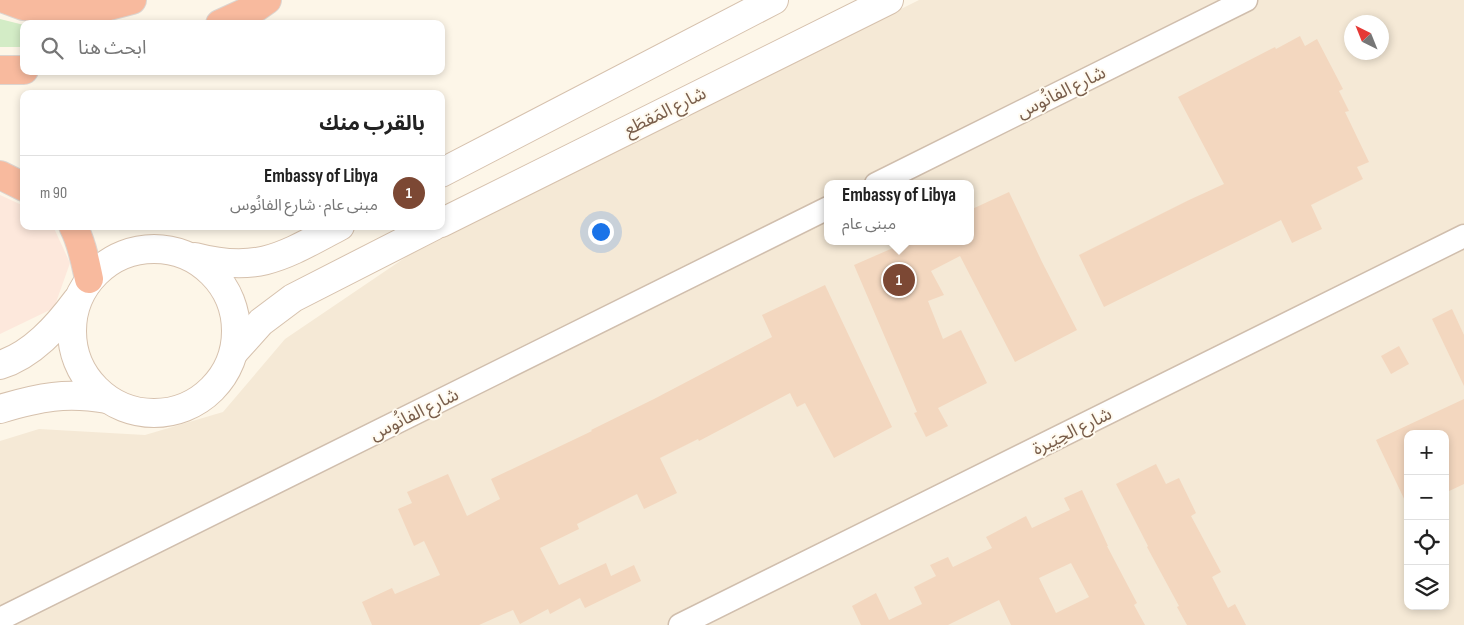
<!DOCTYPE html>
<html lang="ar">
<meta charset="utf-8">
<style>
body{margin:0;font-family:"Sofia Sans Condensed","Noto Sans Arabic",sans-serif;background:#f6f6f6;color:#222;direction:rtl}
.controls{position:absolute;right:15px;bottom:15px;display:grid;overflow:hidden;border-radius:10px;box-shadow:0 2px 8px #0003}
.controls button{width:45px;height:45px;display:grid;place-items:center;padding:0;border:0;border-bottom:1px solid #e0e0e0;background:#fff;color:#222;font:25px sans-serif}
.compass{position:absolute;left:1344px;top:15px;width:45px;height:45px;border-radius:50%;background:#fff;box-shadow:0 2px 8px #0003;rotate:317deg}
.you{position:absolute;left:600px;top:231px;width:18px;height:18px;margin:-12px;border:4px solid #fff;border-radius:50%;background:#1a73e8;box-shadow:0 0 0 8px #1a73e833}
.badge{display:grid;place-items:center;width:32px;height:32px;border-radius:50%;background:#7c4834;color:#fff;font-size:16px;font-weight:700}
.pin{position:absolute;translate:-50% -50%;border:2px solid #fff;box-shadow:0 1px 5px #0006}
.popup{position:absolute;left:824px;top:180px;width:150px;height:65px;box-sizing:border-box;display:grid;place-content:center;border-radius:10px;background:#fff;filter:drop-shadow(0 1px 4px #0005);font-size:16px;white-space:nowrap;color:#767676}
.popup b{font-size:19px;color:#222}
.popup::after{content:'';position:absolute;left:50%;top:100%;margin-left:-10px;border:10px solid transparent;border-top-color:#fff}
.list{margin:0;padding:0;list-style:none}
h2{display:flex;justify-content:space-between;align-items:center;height:65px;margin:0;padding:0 20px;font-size:21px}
h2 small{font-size:16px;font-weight:400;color:#767676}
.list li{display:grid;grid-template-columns:32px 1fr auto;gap:15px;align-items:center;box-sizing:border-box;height:75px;padding:0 20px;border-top:1px solid #e0e0e0}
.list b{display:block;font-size:19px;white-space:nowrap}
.list p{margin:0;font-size:16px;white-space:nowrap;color:#767676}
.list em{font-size:16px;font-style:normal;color:#767676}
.icon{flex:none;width:28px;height:28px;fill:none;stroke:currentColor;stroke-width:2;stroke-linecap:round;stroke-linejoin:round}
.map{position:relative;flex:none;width:1464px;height:625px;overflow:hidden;direction:ltr}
.search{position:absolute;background:#fff;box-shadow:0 2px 8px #0003;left:20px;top:20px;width:425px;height:55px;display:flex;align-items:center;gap:12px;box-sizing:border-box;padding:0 18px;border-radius:10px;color:#767676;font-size:19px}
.panel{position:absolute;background:#fff;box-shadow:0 2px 8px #0003;left:20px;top:90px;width:425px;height:140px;border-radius:10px;direction:rtl}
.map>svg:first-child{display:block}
.residential{fill:#f5e9d6;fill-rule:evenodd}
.commercial{fill:#fde8dc}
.green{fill:#d3ecc6}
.building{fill:#f3d7bf;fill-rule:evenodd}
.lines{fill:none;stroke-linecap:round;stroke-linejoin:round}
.street-casing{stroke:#d0bead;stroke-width:25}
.secondary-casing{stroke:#d6c1ad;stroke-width:30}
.highway-casing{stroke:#dcd5d0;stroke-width:30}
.street{stroke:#fff;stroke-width:22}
.secondary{stroke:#fff;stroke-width:28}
.highway{stroke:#f8ba9e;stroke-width:28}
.labels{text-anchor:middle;stroke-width:4;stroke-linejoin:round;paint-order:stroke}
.street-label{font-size:18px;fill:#795e4b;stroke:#fffaef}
</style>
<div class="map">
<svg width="1464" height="625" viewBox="0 0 1464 625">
<rect width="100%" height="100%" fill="#fdf6e8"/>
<path class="residential" d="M919,0H1464V625H0V441L39,429L145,435L223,412L285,339L409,255ZM1352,22H1382V52H1352ZM828,184H970V241H828ZM1408,434H1445V606H1408Z"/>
<path class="commercial" d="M0,195L24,206V226H53L70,263L54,308L0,334Z"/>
<path class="green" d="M0,19L24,25V47H0Z"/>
<g class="building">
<path d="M1300,36L1305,46L1317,39L1343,89L1339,91L1349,111L1345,112L1369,162L1357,167L1363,179L1311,205L1322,229L1292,243L1281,220L1104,307L1079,255L1189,200L1224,184L1178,97L1275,47L1276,49Z"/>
<path d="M1009,192L1042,262L1077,330L1015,362L960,256L931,271L944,295L928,301L943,339L961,330L987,383L938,408L948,426L926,437L914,413L917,412L854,265L909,241H970V210Z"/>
<path d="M825,285L892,427L834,458L805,403L797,407L790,393L699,441L698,439L660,458L677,493L644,509L637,494L577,524L579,529L540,548L559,585L606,563L611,576L634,565L641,581L585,608L580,598L550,614L548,609L520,624L513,610L479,625H372L362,602L392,588L395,594L440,575L424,541L414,546L398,509L412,503L407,492L448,474L467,516L500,499L491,479L592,431L591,430L654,399L772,337L762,315Z"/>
<path d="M1452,309L1464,335V386L1432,319Z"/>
<path d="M1399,346L1409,364L1391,374L1381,356Z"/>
<path d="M1464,399V484L1445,493V434H1408V507L1376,440Z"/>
<path d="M1156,464L1166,484L1179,478L1196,513L1191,516L1221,572L1212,577L1228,608L1235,604L1246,625H1187L1177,607L1179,606L1147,547L1148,546L1116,484Z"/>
<path d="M1082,490L1108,546H1107L1137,603L1134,605L1145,625H1011L999,600L948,625H861L852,606L876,593L889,620L922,604L914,587L936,576L930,565L948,557L953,567L992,548L986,537L1026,516L1032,528L1070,510L1064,498ZM1071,563L1089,597L1056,613L1039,578Z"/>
</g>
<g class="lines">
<defs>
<g id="street">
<path d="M876,184L1246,0"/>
<path d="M0,619L828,208"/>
<path d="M680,625L1464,236"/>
</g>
<g id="secondary">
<path d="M441,173L774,0"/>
<path d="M441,223L889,0"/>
<circle cx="154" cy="331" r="82"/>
<path d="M195,257C259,274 285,255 340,226"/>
<path d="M234,352L261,322L293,298L434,226"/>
<path d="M0,365C32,355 57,327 77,300"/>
<path d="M0,409C40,397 66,392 107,399"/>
</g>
<g id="highway">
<path d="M7,0L23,6L94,10L132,0"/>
<path d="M220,24L257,7L267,0"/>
<path d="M0,70H24"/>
<path d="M0,175L24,187"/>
<path d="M73,226C82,243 85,261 89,279"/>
</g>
</defs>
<use href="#street" class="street-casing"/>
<use href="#secondary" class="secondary-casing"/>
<use href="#highway" class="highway-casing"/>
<use href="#street" class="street"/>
<use href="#secondary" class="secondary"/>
<use href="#highway" class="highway"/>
</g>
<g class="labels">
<g class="street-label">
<text transform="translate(1061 92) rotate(-26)" y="6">شارع الفانُوس</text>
<text transform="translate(665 111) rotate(-26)" y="6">شارع المَقطَع</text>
<text transform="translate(414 414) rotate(-26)" y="6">شارع الفانُوس</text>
<text transform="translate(1072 431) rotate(-26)" y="6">شارع الحِيَيرة</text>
</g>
</g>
</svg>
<div class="controls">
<button>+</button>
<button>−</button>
<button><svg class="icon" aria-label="locate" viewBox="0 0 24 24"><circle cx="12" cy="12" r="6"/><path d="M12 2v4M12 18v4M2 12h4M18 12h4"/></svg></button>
<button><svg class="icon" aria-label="layers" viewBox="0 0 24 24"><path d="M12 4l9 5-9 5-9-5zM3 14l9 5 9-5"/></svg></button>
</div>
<svg class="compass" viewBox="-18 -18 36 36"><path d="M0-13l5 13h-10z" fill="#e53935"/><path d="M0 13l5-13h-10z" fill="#767676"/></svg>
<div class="you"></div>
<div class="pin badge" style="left:899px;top:280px">1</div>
<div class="popup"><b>Embassy of Libya</b>مبنى عام</div>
<div class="search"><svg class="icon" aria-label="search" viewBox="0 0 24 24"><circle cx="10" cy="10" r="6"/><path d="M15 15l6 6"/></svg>ابحث هنا</div>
<section class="panel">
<h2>بالقرب منك<small></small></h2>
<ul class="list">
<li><span class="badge">1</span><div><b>Embassy of Libya</b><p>مبنى عام · شارع الفانُوس</p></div><em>90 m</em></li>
</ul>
</section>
</div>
